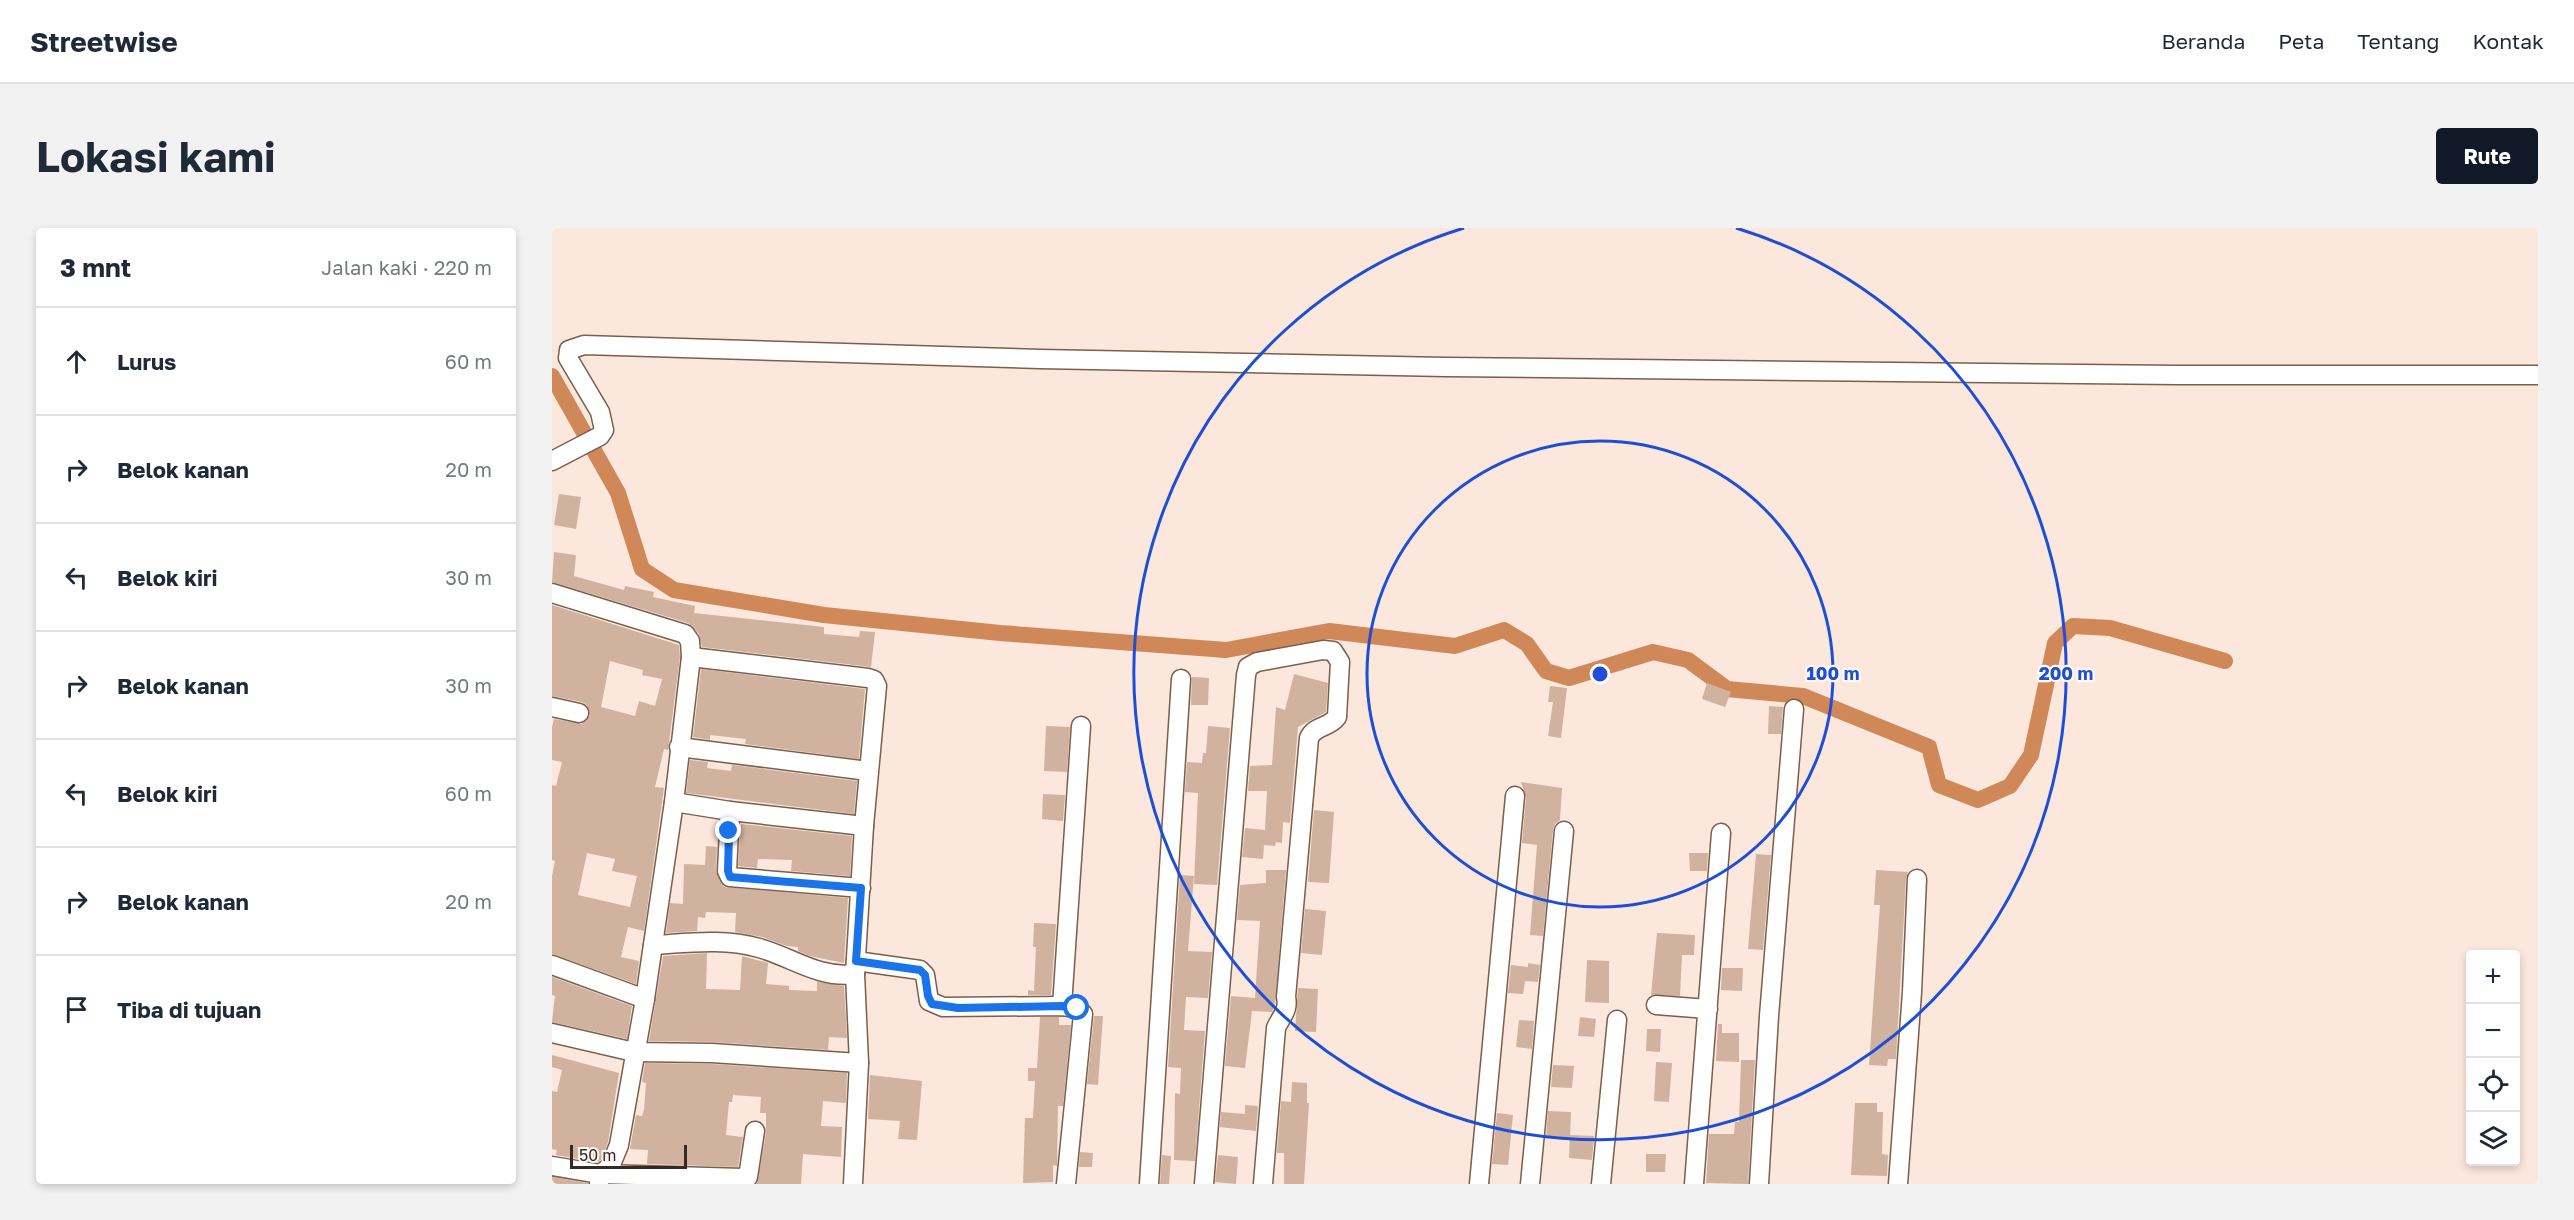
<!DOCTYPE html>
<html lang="id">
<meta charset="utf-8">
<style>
body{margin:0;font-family:"Golos Text",sans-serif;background:#f2f2f3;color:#1f2937}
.controls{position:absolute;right:18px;bottom:18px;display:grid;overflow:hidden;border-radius:6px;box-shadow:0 3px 9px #0003}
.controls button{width:54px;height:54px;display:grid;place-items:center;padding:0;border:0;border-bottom:2px solid #e0e1e3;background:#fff;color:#1f2937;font:30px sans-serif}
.scale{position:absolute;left:18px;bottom:15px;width:117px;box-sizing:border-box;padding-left:6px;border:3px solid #352922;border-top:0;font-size:16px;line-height:21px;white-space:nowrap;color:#352922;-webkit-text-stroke:4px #fef8f4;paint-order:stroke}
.stop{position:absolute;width:18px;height:18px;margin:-14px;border:4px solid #1a73e8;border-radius:50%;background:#fff}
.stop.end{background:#1a73e8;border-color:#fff;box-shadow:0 2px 6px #0008}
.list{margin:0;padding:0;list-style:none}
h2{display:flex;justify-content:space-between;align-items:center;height:78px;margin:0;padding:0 24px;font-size:26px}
h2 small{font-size:20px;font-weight:400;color:#747a83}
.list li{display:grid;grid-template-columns:39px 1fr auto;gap:18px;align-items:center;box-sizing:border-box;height:108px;padding:0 24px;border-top:2px solid #e0e1e3}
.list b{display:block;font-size:22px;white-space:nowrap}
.list em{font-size:20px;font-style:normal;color:#747a83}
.icon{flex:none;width:33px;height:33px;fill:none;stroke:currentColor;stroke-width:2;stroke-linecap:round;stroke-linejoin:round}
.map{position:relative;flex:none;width:1986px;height:956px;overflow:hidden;border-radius:6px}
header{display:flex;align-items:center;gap:36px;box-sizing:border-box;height:84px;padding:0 30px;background:#fff;border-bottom:2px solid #e0e1e3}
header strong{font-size:28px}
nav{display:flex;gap:33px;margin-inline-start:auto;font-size:21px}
.intro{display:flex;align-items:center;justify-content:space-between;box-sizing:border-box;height:144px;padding:0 36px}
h1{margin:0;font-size:42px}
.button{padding:15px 27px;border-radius:6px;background:#111827;color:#fff;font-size:21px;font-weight:700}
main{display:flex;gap:36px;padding:0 36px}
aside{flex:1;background:#fff;border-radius:6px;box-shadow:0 3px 9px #0003}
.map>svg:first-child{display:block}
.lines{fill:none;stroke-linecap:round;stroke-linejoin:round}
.canal{stroke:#d08859;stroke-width:16}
.building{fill:#d1b29f;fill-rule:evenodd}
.street-casing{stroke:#7a5f4d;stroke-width:21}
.street{stroke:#fff;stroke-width:18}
.route{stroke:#1a73e8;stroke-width:8}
.ring{fill:none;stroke:#1d4ed8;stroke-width:3}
.centre{fill:#1d4ed8;stroke:#fef8f4;stroke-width:3}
.ring-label{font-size:18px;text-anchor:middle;font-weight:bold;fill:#1d4ed8;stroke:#fef8f4;stroke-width:4.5;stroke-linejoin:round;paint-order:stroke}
</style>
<header>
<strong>Streetwise</strong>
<nav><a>Beranda</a><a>Peta</a><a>Tentang</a><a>Kontak</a></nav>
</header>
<div class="intro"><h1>Lokasi kami</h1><a class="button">Rute</a></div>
<main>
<aside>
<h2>3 mnt<small>Jalan kaki · 220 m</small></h2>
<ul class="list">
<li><svg class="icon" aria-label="ahead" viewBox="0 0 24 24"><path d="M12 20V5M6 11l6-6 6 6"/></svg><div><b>Lurus</b></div><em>60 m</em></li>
<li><svg class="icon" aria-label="right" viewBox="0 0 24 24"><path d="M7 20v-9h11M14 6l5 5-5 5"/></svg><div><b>Belok kanan</b></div><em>20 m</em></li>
<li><svg class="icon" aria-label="left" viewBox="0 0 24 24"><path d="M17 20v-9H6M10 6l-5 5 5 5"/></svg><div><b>Belok kiri</b></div><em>30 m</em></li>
<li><svg class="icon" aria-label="right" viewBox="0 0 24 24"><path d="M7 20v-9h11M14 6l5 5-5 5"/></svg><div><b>Belok kanan</b></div><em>30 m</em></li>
<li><svg class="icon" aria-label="left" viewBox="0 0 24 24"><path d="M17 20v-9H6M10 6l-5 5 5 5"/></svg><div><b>Belok kiri</b></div><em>60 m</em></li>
<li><svg class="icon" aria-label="right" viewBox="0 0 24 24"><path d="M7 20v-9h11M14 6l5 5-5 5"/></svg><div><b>Belok kanan</b></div><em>20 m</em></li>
<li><svg class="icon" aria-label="arrive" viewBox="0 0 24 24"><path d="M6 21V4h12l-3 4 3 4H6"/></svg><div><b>Tiba di tujuan</b></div></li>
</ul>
</aside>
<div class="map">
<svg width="1986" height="956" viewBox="0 0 1986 956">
<rect width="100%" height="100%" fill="#fbe7dc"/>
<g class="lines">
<path class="canal" d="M0,148L66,265L90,341L122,362L272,387L448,405L674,422L777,403L903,418L952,402L975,416L994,443L1017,450L1101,424L1136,432L1175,461L1251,468L1377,519L1387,557L1426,572L1458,558L1479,527L1503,415L1521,398L1558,400L1673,433"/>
</g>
<g class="building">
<path d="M7,266L29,269L24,301L2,297Z"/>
<path d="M2,324L24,327L22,348L72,362L73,358L102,364L101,369L143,378L142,385L272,399V406L307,409L308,403L323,404L319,439L150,419L147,406L136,395L0,354Z"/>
<path d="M0,377L127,417L128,429L116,522L112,521L103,559L112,560L92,703L76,699L69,729L87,733L84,756L0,726V648L3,633L0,632V557L4,558L10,534L0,532V499L2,491L30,496L38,487L35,477L30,474L0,468ZM58,433L91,442L90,447L110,451L103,478L87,473L83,488L49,479ZM35,625L63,631L60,643L85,648L78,679L26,667Z"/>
<path d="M149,441L313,461L307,531L193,516L194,511L158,507V512L141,509Z"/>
<path d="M742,446L776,455L774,484L746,499L738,595L731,594L730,615L724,614L723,618L712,617L711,631L690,629L693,600L713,602L715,563H696L698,538L720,537L724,479L733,482Z"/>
<path d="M640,449L657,450L656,477H639Z"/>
<path d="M1155,455L1179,464L1173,479L1150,471Z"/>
<path d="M998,458L1015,460L1009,510L996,508L1001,474H996Z"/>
<path d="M1217,478L1231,479L1229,506H1216Z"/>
<path d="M494,498L518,499L515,544L492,543Z"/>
<path d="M656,498L678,500L665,657L642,656L646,565L633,564L635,534L650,535L651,525H654Z"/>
<path d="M138,532L156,534L155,540L179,543L180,537L305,553L302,586L134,565Z"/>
<path d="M969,554L1010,560L1008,592L1003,596L1001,602L991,708L978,707L985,617L970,615L974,569Z"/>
<path d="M491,566L513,567L511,593L490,591Z"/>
<path d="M762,582L782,584L777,655L756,654Z"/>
<path d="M189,596L300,608L298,648L239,643L240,632L206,631L205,640L186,638Z"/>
<path d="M154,618L165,619L164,643L172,659L296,670L292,735L258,728L246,723V719L235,718L210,709L183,704L184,685L154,684L153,690L146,689L145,703L114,705L118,675L131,676L132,636L153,637Z"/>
<path d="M1137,625H1156L1155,643H1138Z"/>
<path d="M1204,626L1219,627L1211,722L1196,721Z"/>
<path d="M714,642H734L723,776L720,784L700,783L693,840L673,838L679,768L703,770L708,693L685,692L688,657L714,655Z"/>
<path d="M1324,642L1356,644L1354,651L1344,831H1336L1335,838L1317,837L1328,677H1322Z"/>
<path d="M628,647L642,648L636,723L660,724L656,770L634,769L632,802L653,803L643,933L622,932L623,865L628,866L629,840L616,839Z"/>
<path d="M753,681L774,683L770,727L749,725Z"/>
<path d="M482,695L504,696L499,767H476V762L482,763L484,719H481Z"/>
<path d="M1105,705L1143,707L1142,727H1130L1128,768L1099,767Z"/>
<path d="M155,725L154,761L188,762L190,728L216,735L214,756L237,758V762L265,763V754L292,758L295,810L277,809L276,822L160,814L97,813L111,728Z"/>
<path d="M1035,732L1057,733V775L1033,774Z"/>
<path d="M976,735L988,737L986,754L973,753L971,766L956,765L959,737L976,739Z"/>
<path d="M1170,740H1191L1190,763L1169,762Z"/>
<path d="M0,749L80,778L75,811L0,794L3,768L0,767Z"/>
<path d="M746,760L766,761L764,804L743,803Z"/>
<path d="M542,788H551L546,857L535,856Z"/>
<path d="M488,789H507V797H519L511,878H506L505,938L501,937V954L471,955L473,890H481L483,853H476V840H485Z"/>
<path d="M1028,789L1044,791L1042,809L1026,808Z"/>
<path d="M967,792L982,793L980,821L964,819Z"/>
<path d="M1166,796H1170V805H1187V834L1164,833Z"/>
<path d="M1095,801H1109L1108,824L1094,823Z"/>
<path d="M0,827L67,845L56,914L49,932L45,934L4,927L5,922L0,921V863L5,864L10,842L0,839Z"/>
<path d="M1189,832H1203L1196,956L1154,955L1157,906H1182L1183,894H1187Z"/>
<path d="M1104,834L1120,835L1117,874L1102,873Z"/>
<path d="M93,835L160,836L295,845L294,875L271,873L269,898L290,899L289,929L251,926L249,956H205L214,905V885H208L209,869L181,867L180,874H177L174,907L191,909L186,939L95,936L96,922L78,921L84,887L90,888L92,882L94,855L90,854Z"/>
<path d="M1001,837L1022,838L1020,860L999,859Z"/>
<path d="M318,847L370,853L365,912L346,911L348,893L316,891Z"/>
<path d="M740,854L755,855V875H757L752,956H732V925H725L729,873L739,874Z"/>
<path d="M1303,875H1325V884H1331L1330,926L1336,927L1335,948L1299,947Z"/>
<path d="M693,877L706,878L704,903L668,899L669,884L693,886Z"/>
<path d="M996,883L1019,884L1018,911L994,909Z"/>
<path d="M945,885L961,887L956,937L940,936Z"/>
<path d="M1018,907L1042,908L1040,932L1017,930Z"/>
<path d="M528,924L541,925L540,939H527Z"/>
<path d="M1094,926H1114L1113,944H1094Z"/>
<path d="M610,927L619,928L617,956H608Z"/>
<path d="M666,927L686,929L684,956L663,954Z"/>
<path d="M0,949L36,955V956H0Z"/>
</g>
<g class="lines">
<defs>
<g id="street">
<path d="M0,233L48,208L52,202L48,184L16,130L17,122L32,117L488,131L894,139L1626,147H1986"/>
<path d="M0,365L133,406L138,413L139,429L122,574L93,771L67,917L58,939L48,946L47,956"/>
<path d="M139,429L316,450L322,452L325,458L312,598L303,746L307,835L301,956"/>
<path d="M0,479L27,485"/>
<path d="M127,519L316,543"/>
<path d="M122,574L178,583L312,598"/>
<path d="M178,583L175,643L178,649L309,660"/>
<path d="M101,717C136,715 172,710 207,720C240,729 267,751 303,746"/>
<path d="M304,733L368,742L373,747L377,773L391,779L510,778L525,780L531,786L514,956"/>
<path d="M0,737L93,771"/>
<path d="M1104,777L1156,781"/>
<path d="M510,778L529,498"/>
<path d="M0,805L82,824L160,825L307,835"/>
<path d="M0,938L48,946L192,950L196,949L203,903"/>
<path d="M597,956L629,451"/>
<path d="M652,956L694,447L696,439L705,434L771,422L781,423L788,434L785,489C777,500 763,497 757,510L734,769C737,783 729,788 724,800L711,956"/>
<path d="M927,956L963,568"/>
<path d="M978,956L1012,603"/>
<path d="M1049,956L1065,792"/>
<path d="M1142,956L1169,605"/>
<path d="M1207,956L1217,788L1242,481"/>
<path d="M1346,956L1360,764L1365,651"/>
</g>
</defs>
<use href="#street" class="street-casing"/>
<use href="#street" class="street"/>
</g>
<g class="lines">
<path class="route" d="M177,603L176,643L178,649L309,660L304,733L368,742L373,747L376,768L380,776L406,780L510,778L525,780"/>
</g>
<g class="ring">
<circle cx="1048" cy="446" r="233"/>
<path d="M1184 0A466 466 0 1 1 912 0"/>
</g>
<circle cx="1048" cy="446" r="9" class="centre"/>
<g class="ring-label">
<text x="1281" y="452">100 m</text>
<text x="1514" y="452">200 m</text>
</g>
</svg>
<div class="controls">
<button>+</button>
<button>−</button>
<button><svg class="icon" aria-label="locate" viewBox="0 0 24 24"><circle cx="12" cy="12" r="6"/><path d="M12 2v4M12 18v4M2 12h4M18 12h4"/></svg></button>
<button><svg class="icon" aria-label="layers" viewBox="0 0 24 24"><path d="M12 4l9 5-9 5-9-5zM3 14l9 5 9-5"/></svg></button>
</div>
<div class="scale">50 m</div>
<div class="stop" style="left:525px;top:780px"></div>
<div class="stop end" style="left:177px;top:603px"></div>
</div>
</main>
